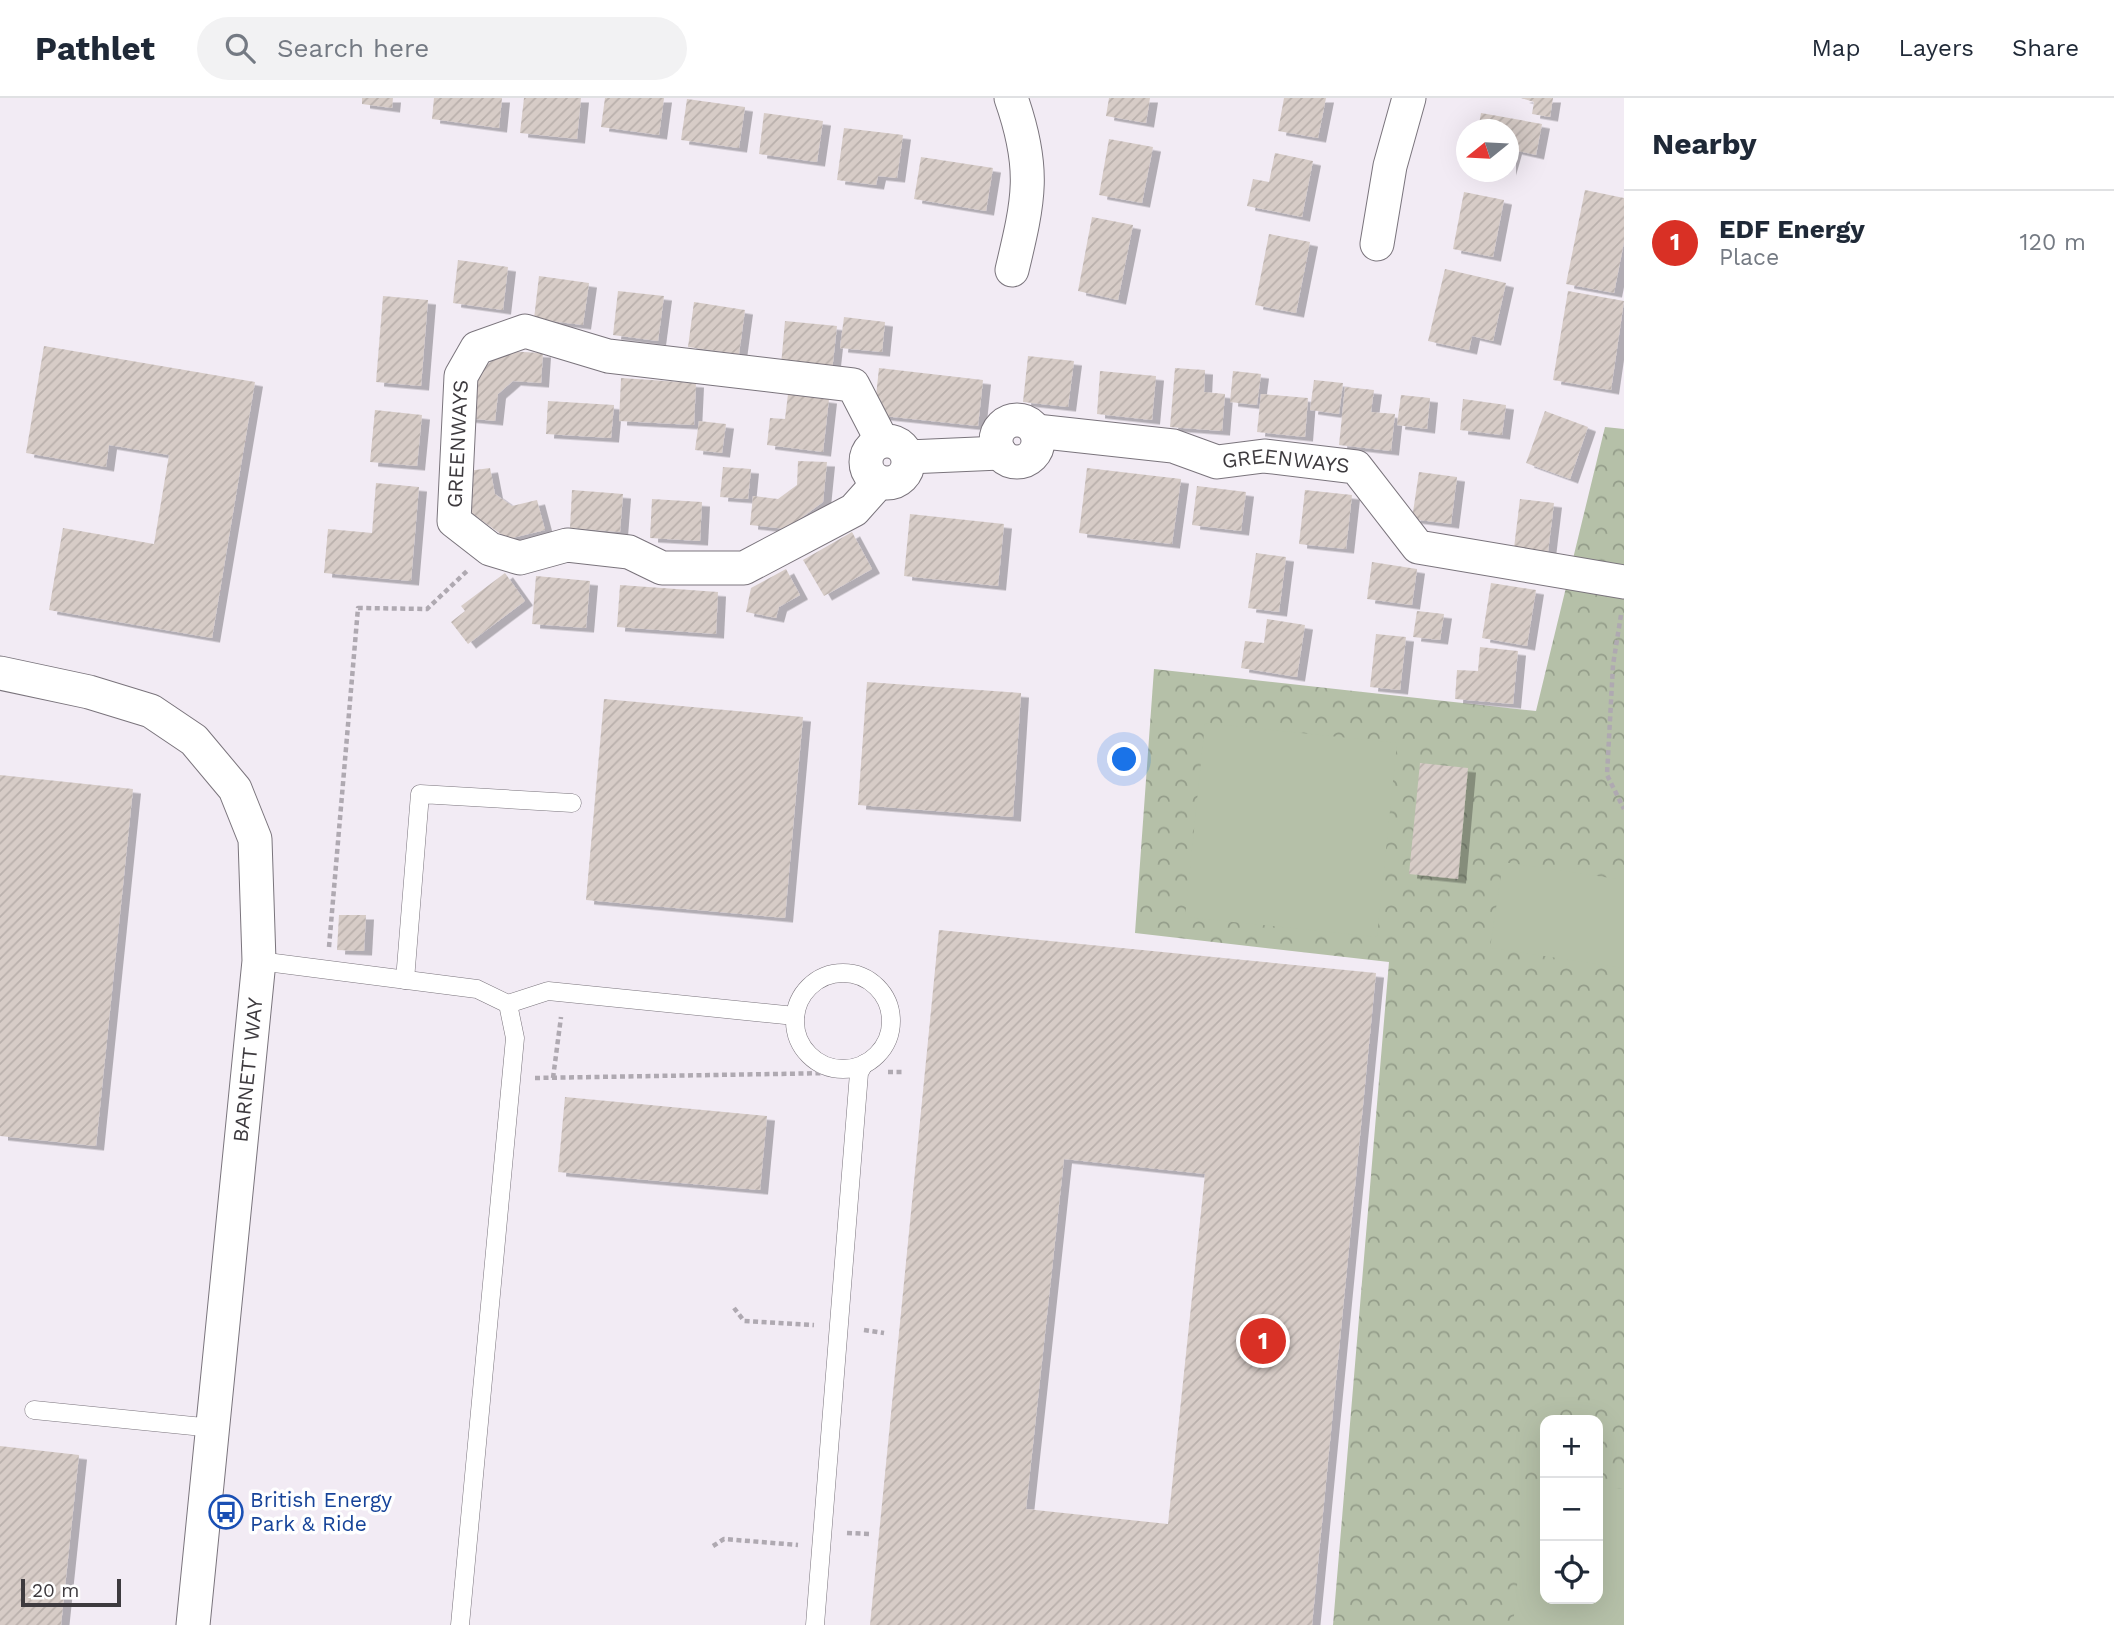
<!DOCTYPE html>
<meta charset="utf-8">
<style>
body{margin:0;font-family:"Work Sans",sans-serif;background:#f2f2f3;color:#1f2937}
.controls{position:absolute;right:21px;bottom:21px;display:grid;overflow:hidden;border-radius:14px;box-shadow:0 7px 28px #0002}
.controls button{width:63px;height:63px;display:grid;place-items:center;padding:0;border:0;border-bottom:2px solid #e0e1e3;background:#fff;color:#1f2937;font:35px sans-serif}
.compass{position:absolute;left:1456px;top:21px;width:63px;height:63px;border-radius:50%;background:#fff;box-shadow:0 7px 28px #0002;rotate:252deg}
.scale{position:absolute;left:21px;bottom:18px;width:100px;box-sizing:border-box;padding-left:7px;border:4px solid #3d3a3e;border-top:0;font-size:19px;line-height:24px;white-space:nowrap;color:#3d3a3e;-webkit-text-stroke:5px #fff;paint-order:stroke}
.you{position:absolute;left:1125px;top:662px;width:24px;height:24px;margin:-18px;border:5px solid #fff;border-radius:50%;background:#1a73e8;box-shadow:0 0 0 10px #1a73e833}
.badge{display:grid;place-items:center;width:46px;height:46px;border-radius:50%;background:#d93025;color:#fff;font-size:23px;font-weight:700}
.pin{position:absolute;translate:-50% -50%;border:4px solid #fff;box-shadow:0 2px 7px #0006}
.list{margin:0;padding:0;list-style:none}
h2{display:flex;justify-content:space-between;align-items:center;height:91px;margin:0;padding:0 28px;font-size:30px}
h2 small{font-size:23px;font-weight:400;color:#747a83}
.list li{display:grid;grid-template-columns:46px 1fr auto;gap:21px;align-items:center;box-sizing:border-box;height:105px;padding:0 28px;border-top:2px solid #e0e1e3}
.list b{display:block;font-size:26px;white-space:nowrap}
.list p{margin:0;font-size:23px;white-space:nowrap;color:#747a83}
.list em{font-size:23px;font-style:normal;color:#747a83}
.icon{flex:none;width:38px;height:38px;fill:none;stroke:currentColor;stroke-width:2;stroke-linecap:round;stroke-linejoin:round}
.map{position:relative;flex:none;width:1624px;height:1527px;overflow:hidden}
header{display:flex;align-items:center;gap:42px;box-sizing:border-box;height:98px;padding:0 35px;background:#fff;border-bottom:2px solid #e0e1e3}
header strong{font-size:33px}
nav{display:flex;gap:38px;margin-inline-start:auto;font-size:24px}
.search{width:490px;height:63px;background:#f2f2f3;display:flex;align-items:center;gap:18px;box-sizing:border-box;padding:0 24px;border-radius:38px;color:#747a83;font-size:26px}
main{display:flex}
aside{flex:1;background:#fff}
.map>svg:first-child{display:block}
.forest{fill:url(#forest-crowns);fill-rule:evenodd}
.garden{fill:#b5c0a8}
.building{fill:url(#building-hatch);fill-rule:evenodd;filter:url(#shadow)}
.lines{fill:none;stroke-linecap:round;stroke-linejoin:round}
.lane-casing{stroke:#7a747c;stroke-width:19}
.street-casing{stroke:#7a747c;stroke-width:35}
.path{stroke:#afa9b1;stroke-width:4.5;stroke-dasharray:5 3.5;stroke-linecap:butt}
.lane{stroke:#fff;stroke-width:18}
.street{stroke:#fff;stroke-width:33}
.labels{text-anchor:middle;stroke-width:7;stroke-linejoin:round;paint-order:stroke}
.street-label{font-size:21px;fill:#3d3a3e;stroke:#fff}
.transit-label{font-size:21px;fill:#164399;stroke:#fff;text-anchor:start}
</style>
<header>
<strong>Pathlet</strong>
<div class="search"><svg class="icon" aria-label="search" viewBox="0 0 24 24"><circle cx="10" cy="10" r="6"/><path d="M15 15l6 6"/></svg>Search here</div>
<nav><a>Map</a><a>Layers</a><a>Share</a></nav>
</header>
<main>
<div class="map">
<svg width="1624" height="1527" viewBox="0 0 1624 1527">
<defs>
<pattern id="forest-crowns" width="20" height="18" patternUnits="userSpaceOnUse" patternTransform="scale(1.75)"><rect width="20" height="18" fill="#b5c0a8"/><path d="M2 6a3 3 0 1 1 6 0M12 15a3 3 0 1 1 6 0" fill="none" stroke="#949d8a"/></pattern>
<pattern id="building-hatch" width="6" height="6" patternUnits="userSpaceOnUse" patternTransform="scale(1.75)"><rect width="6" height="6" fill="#d7ccc7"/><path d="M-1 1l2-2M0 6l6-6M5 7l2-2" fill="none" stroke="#b9b0ac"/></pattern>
<filter id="shadow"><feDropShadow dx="8" dy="4.5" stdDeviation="0" flood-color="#0004"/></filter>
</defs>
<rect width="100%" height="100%" fill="#f2ebf4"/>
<path class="forest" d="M1605,329L1624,331V1527H1333L1389,864L1135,835L1154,571L1536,613ZM1545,1322H1598V1501H1545Z"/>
<g class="garden">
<path d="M1205,625L1397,645L1377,839L1185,819Z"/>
<path d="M1503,764L1624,782V870L1490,850Z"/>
<path d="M1528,1381L1545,1383V1501H1598V1388L1624,1391V1527H1513Z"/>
</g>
<g class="building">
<path d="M362,0H393L392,10L362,6Z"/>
<path d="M434,0H502L499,30L432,21Z"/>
<path d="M524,0H581L577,41L520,35Z"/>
<path d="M605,0H664L659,37L601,29Z"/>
<path d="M1109,0H1150L1146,25L1106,18Z"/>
<path d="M1284,0H1326L1318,40L1278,33Z"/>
<path d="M1521,0H1553L1550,19L1532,16L1534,4Z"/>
<path d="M687,1L745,9L739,50L681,42Z"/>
<path d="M764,15L823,23L817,64L759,56Z"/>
<path d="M1481,15L1542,26L1536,57L1514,52L1508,73V32H1478Z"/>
<path d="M844,30L903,37L897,80L878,78L876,87L837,82Z"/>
<path d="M1109,41L1153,49L1142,105L1099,97Z"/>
<path d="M1275,55L1313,63L1302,119L1247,108L1253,81L1269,84Z"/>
<path d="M921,59L993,70L986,113L914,101Z"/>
<path d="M1585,92L1624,100V144L1614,195L1566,186Z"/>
<path d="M1464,94L1504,102L1493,159L1453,151Z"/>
<path d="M1092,119L1133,127L1118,202L1078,193Z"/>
<path d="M1269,136L1310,144L1296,215L1255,207Z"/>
<path d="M458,162L508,169L503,212L453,205Z"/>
<path d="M1445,171L1506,185L1493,243L1472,238L1469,252L1428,243Z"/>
<path d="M539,178L589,185L583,227L534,221Z"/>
<path d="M618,193L664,198L658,243L613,237Z"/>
<path d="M1568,193L1624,203L1611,292L1553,282Z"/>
<path d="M383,198L428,202L421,288L376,284Z"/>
<path d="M694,204L745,212L739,256L688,249Z"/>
<path d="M844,219L885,224L882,254L840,250Z"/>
<path d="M785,223L837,228L832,273L781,267Z"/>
<path d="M44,248L255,284L212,540L49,512L63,430L154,446L169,357L109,347L106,369L26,355Z"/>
<path d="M504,253L543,255L541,285L513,283L498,296L495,323L465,320L468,282Z"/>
<path d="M1028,258L1074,263L1068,309L1023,304Z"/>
<path d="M879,270L983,282L978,328L874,317Z"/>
<path d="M1175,270L1205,272L1204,294L1225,296L1222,333L1170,329Z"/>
<path d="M1100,273L1156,278L1152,322L1097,316Z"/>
<path d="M1233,273L1261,276L1257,307L1230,304Z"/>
<path d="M621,280L696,285L694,327L619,323Z"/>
<path d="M1314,282L1343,285L1339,316L1310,312Z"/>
<path d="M1345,289L1374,292L1371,314L1395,316L1391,353L1339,347Z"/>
<path d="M788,296L829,301L823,354L767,347L770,320L785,321Z"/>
<path d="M1261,296L1308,300L1305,339L1257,334Z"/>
<path d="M1401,297L1430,300L1427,331L1397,327Z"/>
<path d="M1463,301L1506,307L1502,337L1460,332Z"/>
<path d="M548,303L614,307L611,340L546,336Z"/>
<path d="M375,312L422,317L417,368L370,364Z"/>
<path d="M1545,313L1588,329L1570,381L1526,365Z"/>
<path d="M699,323L726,326L722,355L695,352Z"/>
<path d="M798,363L827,364L823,404L786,431L750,427L753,398L778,401L797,387Z"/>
<path d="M723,369L751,371L748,401L720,399Z"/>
<path d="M490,370L495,396L512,408L537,402L545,432L508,441L468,413L461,374Z"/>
<path d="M1087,370L1181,381L1172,446L1079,435Z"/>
<path d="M1419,374L1457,379L1451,426L1412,421Z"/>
<path d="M376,385L419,389L411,483L324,475L328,431L372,435Z"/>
<path d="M1197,388L1246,394L1241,433L1192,427Z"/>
<path d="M572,392L623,396L620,434L570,430Z"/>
<path d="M1305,392L1352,397L1346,451L1299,446Z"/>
<path d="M652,401L702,404L700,443L650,440Z"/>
<path d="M1520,401L1554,405L1548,454L1514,450Z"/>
<path d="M910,416L1004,426L998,488L904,478Z"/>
<path d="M852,434L872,471L824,498L803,462Z"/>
<path d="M1256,455L1286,459L1279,514L1248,510Z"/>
<path d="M1372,464L1417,471L1412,507L1367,501Z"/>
<path d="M786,471L800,497L779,509L776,520L746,514L751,490Z"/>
<path d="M505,475L525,503L468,546L451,524L465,513L461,508Z"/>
<path d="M536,478L590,483L586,530L532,526Z"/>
<path d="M1491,485L1536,492L1527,548L1482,540Z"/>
<path d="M620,487L718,494L716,536L617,529Z"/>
<path d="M1417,513L1444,516L1440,542L1413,539Z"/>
<path d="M1267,521L1305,527L1297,579L1241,570L1245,543L1264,545Z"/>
<path d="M1376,536L1406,539L1400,592L1370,589Z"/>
<path d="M1480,549L1518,553L1513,606L1455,601L1457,572L1478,573Z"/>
<path d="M867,584L1021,595L1013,719L858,707Z"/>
<path d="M604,601L803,619L785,820L586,802Z"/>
<path d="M1420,665L1468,670L1458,781L1409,776Z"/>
<path d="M0,677L133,691L96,1048L0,1038Z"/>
<path d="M339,817H366L364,853L337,852Z"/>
<path d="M939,832L1376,875L1312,1527H870ZM1064,1061L1205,1076L1168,1426L1026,1411Z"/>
<path d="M565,999L767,1018L760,1092L558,1074Z"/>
<path d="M0,1348L79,1357L61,1527H0Z"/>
</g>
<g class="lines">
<defs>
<g id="lane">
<path d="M259,863L477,891L508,906L515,940L460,1527"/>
<circle cx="843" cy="923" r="48"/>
<path d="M405,882L420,696L572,705"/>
<path d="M508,906L548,893L795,918"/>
<path d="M34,1312L213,1330"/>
<path d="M815,1527L859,975L864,966"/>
</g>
<g id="street">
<path d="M1011,0C1036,71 1029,101 1012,172"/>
<path d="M1377,146L1390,68L1409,0"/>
<circle cx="1017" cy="343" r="21"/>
<path id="s1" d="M1036,333L1173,348L1217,364L1264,358L1356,369L1418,449L1624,484"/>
<circle cx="887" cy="364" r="21"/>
<path d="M908,359L1000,355"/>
<path id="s2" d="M879,384L854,412L744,470H662L629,454L567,447L520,460L490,451L454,423L461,278L477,250L525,233L608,258L853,287L882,343"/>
<path d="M0,575L89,594L151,613L194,642L235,691L255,741L259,863L193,1527"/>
</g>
</defs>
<use href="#lane" class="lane-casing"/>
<use href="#street" class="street-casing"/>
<g class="path">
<path d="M1621,517L1613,567L1607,677L1624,711"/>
<path d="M329,849L358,510L427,511L467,473"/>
<path d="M888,974H902"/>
<path d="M535,980L834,975"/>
<path d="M553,980L561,919"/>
<path d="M734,1210L744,1223L814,1227"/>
<path d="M864,1232L884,1235"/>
<path d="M847,1435L870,1436"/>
<path d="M713,1448L724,1441L798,1447"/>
</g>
<use href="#lane" class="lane"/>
<use href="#street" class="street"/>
</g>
<defs>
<symbol id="bus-ring" viewBox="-11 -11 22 22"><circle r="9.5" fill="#fff" stroke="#1a4fb4" stroke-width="1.5"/><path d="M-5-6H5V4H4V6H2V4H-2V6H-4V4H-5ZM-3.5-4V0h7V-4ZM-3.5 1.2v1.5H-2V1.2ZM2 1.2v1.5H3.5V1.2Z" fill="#1a4fb4"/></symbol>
</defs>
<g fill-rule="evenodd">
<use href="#bus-ring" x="207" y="1395" width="38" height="38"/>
</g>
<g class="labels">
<g class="street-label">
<text dy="7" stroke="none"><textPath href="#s2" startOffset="546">GREENWAYS</textPath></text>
<text dy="7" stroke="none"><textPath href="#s1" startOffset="254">GREENWAYS</textPath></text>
<text transform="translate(248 972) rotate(-84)" y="7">BARNETT WAY</text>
</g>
<g class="transit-label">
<text x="250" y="1409">British Energy<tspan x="250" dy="24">Park &amp; Ride</tspan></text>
</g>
</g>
</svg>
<div class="controls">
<button>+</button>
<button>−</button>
<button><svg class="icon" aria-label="locate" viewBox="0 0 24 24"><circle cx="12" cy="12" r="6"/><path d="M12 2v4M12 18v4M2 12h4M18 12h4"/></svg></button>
</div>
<svg class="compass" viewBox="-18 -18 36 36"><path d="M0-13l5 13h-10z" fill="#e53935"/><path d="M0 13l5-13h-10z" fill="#747a83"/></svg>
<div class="scale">20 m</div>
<div class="you"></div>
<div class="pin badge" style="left:1263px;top:1243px">1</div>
</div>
<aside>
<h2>Nearby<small></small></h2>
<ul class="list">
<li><span class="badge">1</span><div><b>EDF Energy</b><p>Place</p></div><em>120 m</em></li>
</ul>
</aside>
</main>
